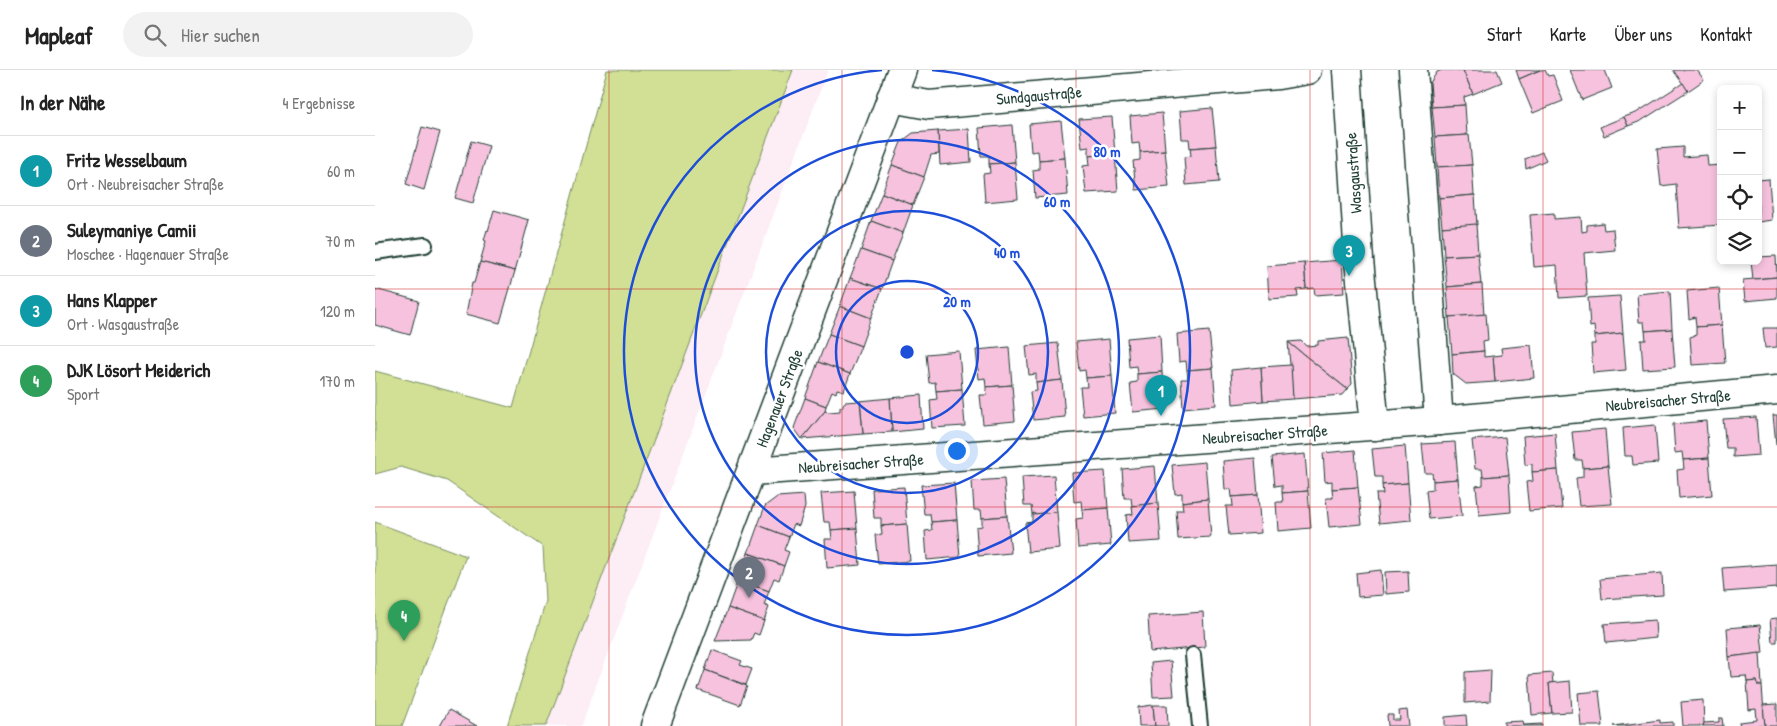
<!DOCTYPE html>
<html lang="de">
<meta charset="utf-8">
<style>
body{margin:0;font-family:"Patrick Hand",sans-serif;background:#f2f2f2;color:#222}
.controls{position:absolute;right:15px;top:15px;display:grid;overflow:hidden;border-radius:8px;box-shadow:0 2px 8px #0003}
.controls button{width:45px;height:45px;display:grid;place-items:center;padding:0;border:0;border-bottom:1px solid #e0e0e0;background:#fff;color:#222;font:25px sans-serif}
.you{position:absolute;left:581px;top:380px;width:18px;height:18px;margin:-12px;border:4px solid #fff;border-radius:50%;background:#1a73e8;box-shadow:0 0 0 8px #1a73e833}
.badge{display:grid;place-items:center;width:32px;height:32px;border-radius:50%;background:#1f3d34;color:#fff;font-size:16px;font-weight:700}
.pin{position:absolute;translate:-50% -41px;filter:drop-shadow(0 1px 2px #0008)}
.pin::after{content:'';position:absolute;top:26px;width:18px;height:15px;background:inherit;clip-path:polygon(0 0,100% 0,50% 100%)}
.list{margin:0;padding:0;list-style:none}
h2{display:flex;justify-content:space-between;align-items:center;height:65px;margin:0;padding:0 20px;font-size:21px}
h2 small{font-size:16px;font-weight:400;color:#767676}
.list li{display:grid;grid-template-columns:32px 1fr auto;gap:15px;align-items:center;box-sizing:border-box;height:70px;padding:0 20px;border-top:1px solid #e0e0e0}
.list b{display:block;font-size:19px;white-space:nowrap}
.list p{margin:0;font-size:16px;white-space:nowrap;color:#767676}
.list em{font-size:16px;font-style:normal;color:#767676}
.icon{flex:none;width:28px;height:28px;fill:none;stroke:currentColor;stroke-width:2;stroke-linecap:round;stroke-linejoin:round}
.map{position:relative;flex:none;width:1402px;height:656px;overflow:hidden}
header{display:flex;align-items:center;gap:30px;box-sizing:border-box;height:70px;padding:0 25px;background:#fff;border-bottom:1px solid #e0e0e0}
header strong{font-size:24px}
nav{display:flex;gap:28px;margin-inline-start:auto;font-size:18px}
.search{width:350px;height:45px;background:#f2f2f2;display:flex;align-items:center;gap:12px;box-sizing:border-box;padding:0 18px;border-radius:28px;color:#767676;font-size:19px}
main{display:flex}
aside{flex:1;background:#fff}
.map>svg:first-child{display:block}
.built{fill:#fdedf5}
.green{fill:#d1e094;stroke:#788e64}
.building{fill:#f7c2de;stroke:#1f3d34}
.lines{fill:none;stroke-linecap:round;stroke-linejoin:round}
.lane-casing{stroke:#1f3d34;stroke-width:18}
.street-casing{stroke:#1f3d34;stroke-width:31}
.lane{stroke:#fff;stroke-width:14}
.street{stroke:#fff;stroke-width:28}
.grid{fill:none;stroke:#d62828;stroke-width:1;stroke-opacity:0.55}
.ring{fill:none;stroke:#1d4ed8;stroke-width:2.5}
.labels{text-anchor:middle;stroke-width:5;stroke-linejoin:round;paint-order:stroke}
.street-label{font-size:16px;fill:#1f3d34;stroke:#fff}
.centre{fill:#1d4ed8;stroke:#fff;stroke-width:2.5}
.ring-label{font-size:15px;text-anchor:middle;font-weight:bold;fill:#1d4ed8;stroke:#fff;stroke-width:5;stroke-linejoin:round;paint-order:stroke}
</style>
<header>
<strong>Mapleaf</strong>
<div class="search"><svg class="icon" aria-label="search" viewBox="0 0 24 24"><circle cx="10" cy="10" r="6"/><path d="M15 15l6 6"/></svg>Hier suchen</div>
<nav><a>Start</a><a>Karte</a><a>Über uns</a><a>Kontakt</a></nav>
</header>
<main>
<aside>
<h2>In der Nähe<small>4 Ergebnisse</small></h2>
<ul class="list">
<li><span class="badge" style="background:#0f9aa8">1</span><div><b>Fritz Wesselbaum</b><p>Ort · Neubreisacher Straße</p></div><em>60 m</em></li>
<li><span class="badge" style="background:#6b7280">2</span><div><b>Suleymaniye Camii</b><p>Moschee · Hagenauer Straße</p></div><em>70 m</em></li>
<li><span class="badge" style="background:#0f9aa8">3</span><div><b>Hans Klapper</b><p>Ort · Wasgaustraße</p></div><em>120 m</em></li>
<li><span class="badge" style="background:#2e9e5b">4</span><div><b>DJK Lösort Meiderich</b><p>Sport</p></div><em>170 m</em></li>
</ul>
</aside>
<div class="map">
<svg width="1402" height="656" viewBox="0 0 1402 656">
<rect width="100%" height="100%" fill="#fff"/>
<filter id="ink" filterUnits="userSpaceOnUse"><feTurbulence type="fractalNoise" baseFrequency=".02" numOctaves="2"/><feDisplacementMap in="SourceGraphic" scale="10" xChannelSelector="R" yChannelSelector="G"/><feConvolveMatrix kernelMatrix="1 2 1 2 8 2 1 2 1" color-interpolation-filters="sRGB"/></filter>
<g filter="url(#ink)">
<path class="built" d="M418,0H453L206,656H171Z"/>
<g class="green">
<path d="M232,0H418L171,656H132L171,531L168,477L72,411L26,397L0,404V301L138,338Z"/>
<path d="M0,452L91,486L27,656H0Z"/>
</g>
<g class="building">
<path d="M1067,0H1088L1098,24L1089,27L1090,35L1057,37L1055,13L1062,2Z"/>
<path d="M1088,0H1122L1127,12L1098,24Z"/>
<path d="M1141,0H1165L1144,9Z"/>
<path d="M1165,0H1170L1173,6L1178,5L1188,31L1158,43L1144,9Z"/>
<path d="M1195,0H1230L1237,18L1207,30Z"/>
<path d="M1298,0H1322L1329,10L1313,21Z"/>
<path d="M1308,13L1313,21L1266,51L1253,56L1249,47L1261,43Z"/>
<path d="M1090,35L1092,65L1060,67L1057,37Z"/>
<path d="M837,38L841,76L815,78L814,69H807L805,41Z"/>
<path d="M787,43L790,80L765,82L764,73L757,74L755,46Z"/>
<path d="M737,47L740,84L714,86V77L707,78L704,49Z"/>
<path d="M1249,47L1253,56L1229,66L1225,57Z"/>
<path d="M686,51L690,88L664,90L663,81L656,82L654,54Z"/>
<path d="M637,55L640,92L614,94V86H606L604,58Z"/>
<path d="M47,57L65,62L49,120L31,114Z"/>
<path d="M594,59L596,92L565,95L563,61Z"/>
<path d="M563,61L564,84L556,85L549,107L517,95L526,72L538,63Z"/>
<path d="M1092,65H1094L1097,95L1062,97L1060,67Z"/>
<path d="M96,71L114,76L98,133L80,128Z"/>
<path d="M841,76L844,112L811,115L809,87L816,86L815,78Z"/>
<path d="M1308,77V87L1332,85L1333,96L1346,95V155L1304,158L1301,114L1286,116L1282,79Z"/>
<path d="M790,80L794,117L761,120L758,91L765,90V82Z"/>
<path d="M1167,82L1171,90L1151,99L1150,89Z"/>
<path d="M740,84L743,121L711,123L708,96L715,95L714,86Z"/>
<path d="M690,88L693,125L660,128L658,100L664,99V90Z"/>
<path d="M640,92L643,129L610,132L608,104L615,103L614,94Z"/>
<path d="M517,95L549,107L538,135L507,123Z"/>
<path d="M1097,95L1099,125L1064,128L1062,97Z"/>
<path d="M1394,109L1397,150L1383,152V110Z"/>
<path d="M507,123L538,135L528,163L496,151Z"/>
<path d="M1100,125L1102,155L1067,157L1064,128Z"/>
<path d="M119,140L154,150L140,201L105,192L111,171L109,170L112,160L113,161Z"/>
<path d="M1179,143V149L1206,147L1207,162L1212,161V155L1228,153L1229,160L1238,159L1240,180L1209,183L1212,226L1184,228L1182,195L1159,197L1155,145Z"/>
<path d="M496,151L528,163L517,191L486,180Z"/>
<path d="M1101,154L1103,184L1069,186L1067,157Z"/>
<path d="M486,180L517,191L507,219L475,208Z"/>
<path d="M1103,184L1106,214L1072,217L1069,186Z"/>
<path d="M1401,186L1402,207L1378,209L1376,191H1383V187Z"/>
<path d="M967,190L969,223L940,225L939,218L931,219L929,193Z"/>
<path d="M105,192L140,201L125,253L91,244L97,213H99Z"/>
<path d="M929,193L931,219L922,220L923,227L894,229L892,196Z"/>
<path d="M1402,207V228L1370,231L1368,210Z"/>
<path d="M475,208L507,219L496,248L465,236Z"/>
<path d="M1107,214L1109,245L1074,247L1072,217Z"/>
<path d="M1344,218L1347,255L1321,257L1320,247L1314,249L1312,221Z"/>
<path d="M0,219L44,231L35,265L0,255Z"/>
<path d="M1295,221L1297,259L1270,261L1269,252H1264L1262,224Z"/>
<path d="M1245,226L1248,263L1220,266L1219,256L1215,257L1213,228Z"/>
<path d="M465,236L496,248L486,276L454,264Z"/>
<path d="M1111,244L1113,270L1108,271L1109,281L1077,284L1074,247Z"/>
<path d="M1347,255L1350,293L1317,295L1315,267L1321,265V257Z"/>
<path d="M1388,258H1402V277L1390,278Z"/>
<path d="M1297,259L1300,297L1268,299L1266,270H1271L1270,261Z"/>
<path d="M834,261L838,298L812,300L811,291L804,292L802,264Z"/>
<path d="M1248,263L1251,300L1218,303L1216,274H1220V266Z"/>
<path d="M454,264L486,276L475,304L443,292Z"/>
<path d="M785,265L787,302L762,304L761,296L754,297L752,268Z"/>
<path d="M973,268L977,314L972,319L913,272L926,271L931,276L943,275V271Z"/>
<path d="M734,269L737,306L711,308L710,300L704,301L701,272Z"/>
<path d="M913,272L972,319L967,325L918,329Z"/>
<path d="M683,273L687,310L661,313V304L654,305L651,276Z"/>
<path d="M1156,275L1159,308L1120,312L1118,286L1127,285L1126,278Z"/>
<path d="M634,277L637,315L611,317L610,308L604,309L601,280Z"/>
<path d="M584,281L587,319L561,321L560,312L554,313L551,284Z"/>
<path d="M1109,281V287L1118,286L1120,312L1091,314L1078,304L1077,284Z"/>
<path d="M443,292L475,304L469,321L462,319L461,323L457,321L451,336L430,328Z"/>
<path d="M916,295L918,329L888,331L886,297Z"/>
<path d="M886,297L888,331L858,334L856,300Z"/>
<path d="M838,298L841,335L808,338L806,309H813L812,300Z"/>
<path d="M787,302L790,339L758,342L755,313L762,312V304Z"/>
<path d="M737,306L740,343L708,346L705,317H712L711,308Z"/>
<path d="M687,310L690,347L658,350L655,322L662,321L661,313Z"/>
<path d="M637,315L640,351L608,354L605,325H612L611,317Z"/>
<path d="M587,319L590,356L557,358L555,330L562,329L561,321Z"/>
<path d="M546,325L548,359L517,362L515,328Z"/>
<path d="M430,328L451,336L450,341L427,369L419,358Z"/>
<path d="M515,328L517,362L488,364L485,331Z"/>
<path d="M485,331L488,364L427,369L450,341L454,342L465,341V337H468V334L470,332Z"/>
<path d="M1398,345H1402V374H1401Z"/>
<path d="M1381,347L1384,385L1358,387V378H1351L1348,349Z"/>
<path d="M1331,351L1334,388L1308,390L1307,382L1300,383L1298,354Z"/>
<path d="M1280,355L1283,393L1258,395L1257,386H1250L1248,358Z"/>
<path d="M1230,359L1233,396L1208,398L1207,390H1200L1197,362Z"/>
<path d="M1180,363L1183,400L1157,402V394L1150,395L1148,366Z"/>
<path d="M1130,367L1134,405L1108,407L1107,399H1100L1097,370Z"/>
<path d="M1080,372L1083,409L1058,411L1057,403H1050L1047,374Z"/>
<path d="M1030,376L1033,413L1007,415V407H1000L997,379Z"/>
<path d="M980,380L983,417L957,419V411L950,412L948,383Z"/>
<path d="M930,384L933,421L907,423V415L900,416L897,387Z"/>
<path d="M880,388L883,425L857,427L856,419L850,420L848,391Z"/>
<path d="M1334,388L1337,425L1304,428L1302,400L1309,399L1308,390Z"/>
<path d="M830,392L833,429L807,432V423L800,424L797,395Z"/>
<path d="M780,396L783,433L757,436L756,428H749L747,399Z"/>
<path d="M1233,396L1237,434L1204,436L1201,408L1208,407V398Z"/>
<path d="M1183,400L1187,438L1154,441L1151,412L1158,411L1157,402Z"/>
<path d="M730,401L733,438L707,440L706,431L699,432L697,403Z"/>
<path d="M679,405L682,442L657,444L656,436H649L647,407Z"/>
<path d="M1134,405L1136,442L1104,445L1101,416L1108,415V407Z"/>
<path d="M629,409L632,446L607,448L606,440H599L597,411Z"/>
<path d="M1083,409L1087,446L1054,449L1051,420L1058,419V411Z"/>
<path d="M579,413L582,450L556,452L555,444H549L546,415Z"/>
<path d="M1033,413L1036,450L1004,453L1001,424H1008L1007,415Z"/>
<path d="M529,417L532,454L506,456V448H499L497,419Z"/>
<path d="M983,417L987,454L954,457L951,428H958L957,419Z"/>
<path d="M479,421L482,458L456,460L455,452H449L446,423Z"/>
<path d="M933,421L936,458L903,461L901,432H908L907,423Z"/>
<path d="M429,425L430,437L424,456L419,454L414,467L383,455L390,436L402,427Z"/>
<path d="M883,425L886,463L854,465L851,436H858L857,427Z"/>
<path d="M833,429L836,467L803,469L801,440H808L807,432Z"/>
<path d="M783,433L786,471L753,473L751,445L758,444L757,436Z"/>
<path d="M733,438L736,475L703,478L701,449L708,448L707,440Z"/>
<path d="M682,442L685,479L653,482L650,453L657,452V444Z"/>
<path d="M632,446L636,483L603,486L601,457L607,456V448Z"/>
<path d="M582,450L585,487L552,490L550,461L557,460L556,452Z"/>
<path d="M532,454L535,491L503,494L500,465L507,464L506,456Z"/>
<path d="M383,455L414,467L409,480L414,482L409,496L373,483Z"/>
<path d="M482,458L485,495L452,498L450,469H457L456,460Z"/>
<path d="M373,483L409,496L404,510L399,508L394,521L363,510Z"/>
<path d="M1402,494V518L1349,522L1347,498Z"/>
<path d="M1006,500L1008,525L983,527L981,503Z"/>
<path d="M1033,501L1034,522L1011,524L1010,502Z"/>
<path d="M1287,503L1288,525L1227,529L1225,509Z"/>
<path d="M363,510L394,521L389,535L394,537L389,551L353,538Z"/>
<path d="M353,538L389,551L384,565L379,563L376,570L340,571Z"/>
<path d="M828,542L830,577L775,582L773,546Z"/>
<path d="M1402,548V572H1397L1395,549Z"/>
<path d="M1280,550L1281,568L1231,573L1229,554Z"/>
<path d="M1385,555L1388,583L1354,587L1352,558Z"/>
<path d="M337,580L367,591L365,595L377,599L371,615L330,600Z"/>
<path d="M1385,583L1387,616H1383L1382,611L1372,612L1371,606L1356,607L1354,587Z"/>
<path d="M796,591L799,626L778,627L776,593Z"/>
<path d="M330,600L372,616L365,635L323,620Z"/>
<path d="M1116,600L1115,631L1090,633V602Z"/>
<path d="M1177,603L1178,613H1174L1177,643L1157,645L1154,605Z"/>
<path d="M1195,611L1197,642L1177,643L1174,613Z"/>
<path d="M1382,611L1383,616H1387L1390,656H1365L1364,652L1382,650L1381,639L1374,640L1372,612Z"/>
<path d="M1224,621L1228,656H1206L1203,623Z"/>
<path d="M1328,630L1329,653L1328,656H1308L1306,632Z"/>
<path d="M1402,634V656H1390L1388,635Z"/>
<path d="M778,635L780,656H764L763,637Z"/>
<path d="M778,635H792L793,656H780Z"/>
<path d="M74,640L102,656H65Z"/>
<path d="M1032,640L1034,656H1013L1012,645H1018V650H1025L1024,641Z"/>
<path d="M1091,645L1092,656H1070V647Z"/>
<path d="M1344,648H1347L1348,656H1328L1329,653L1344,652Z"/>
<path d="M1285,650V653L1298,652V656H1238Z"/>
<path d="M1148,651L1149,655L1167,654V656H1129V652Z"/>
</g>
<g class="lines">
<defs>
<g id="lane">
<path d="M0,182L50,175"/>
<path d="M818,585L825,656"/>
</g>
<g id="street">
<path d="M972,0L984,190L1000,356"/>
<path d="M1038,0L1064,351"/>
<path d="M516,28L554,35L903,5L932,0"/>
<path d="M377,401L1064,351L1402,320"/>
<path d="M280,656L527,0"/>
</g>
</defs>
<use href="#lane" class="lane-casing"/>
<use href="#street" class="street-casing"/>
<use href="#lane" class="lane"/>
<use href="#street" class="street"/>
</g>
</g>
<path class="grid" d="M234,0V656M467,0V656M701,0V656M935,0V656M1168,0V656M0,219H1402M0,437H1402"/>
<g class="ring">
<circle cx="532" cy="282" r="71"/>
<circle cx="532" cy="282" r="141"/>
<circle cx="532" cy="282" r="212"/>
<path d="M557 0A283 283 0 1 1 507 0"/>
</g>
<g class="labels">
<g class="street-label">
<text transform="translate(664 25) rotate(-5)" y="6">Sundgaustraße</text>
<text transform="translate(978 103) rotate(-94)" y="6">Wasgaustraße</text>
<text transform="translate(404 328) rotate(-69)" y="6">Hagenauer Straße</text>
<text transform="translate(1293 330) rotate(-5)" y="6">Neubreisacher Straße</text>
<text transform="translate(890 364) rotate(-4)" y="6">Neubreisacher Straße</text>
<text transform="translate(486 393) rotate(-4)" y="6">Neubreisacher Straße</text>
</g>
</g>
<circle cx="532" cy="282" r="8" class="centre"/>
<g class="ring-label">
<text x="732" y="87">80 m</text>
<text x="682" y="137">60 m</text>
<text x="632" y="188">40 m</text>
<text x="582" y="237">20 m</text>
</g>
</svg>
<div class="controls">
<button>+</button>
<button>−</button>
<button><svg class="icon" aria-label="locate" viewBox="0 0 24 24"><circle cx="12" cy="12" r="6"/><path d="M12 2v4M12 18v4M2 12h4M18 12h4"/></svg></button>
<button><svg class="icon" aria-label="layers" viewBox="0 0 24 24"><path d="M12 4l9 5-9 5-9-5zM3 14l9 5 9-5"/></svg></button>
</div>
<div class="you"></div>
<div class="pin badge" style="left:786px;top:346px;background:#0f9aa8">1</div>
<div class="pin badge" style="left:374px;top:528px;background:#6b7280">2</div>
<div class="pin badge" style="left:974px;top:206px;background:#0f9aa8">3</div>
<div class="pin badge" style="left:29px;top:571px;background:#2e9e5b">4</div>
</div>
</main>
